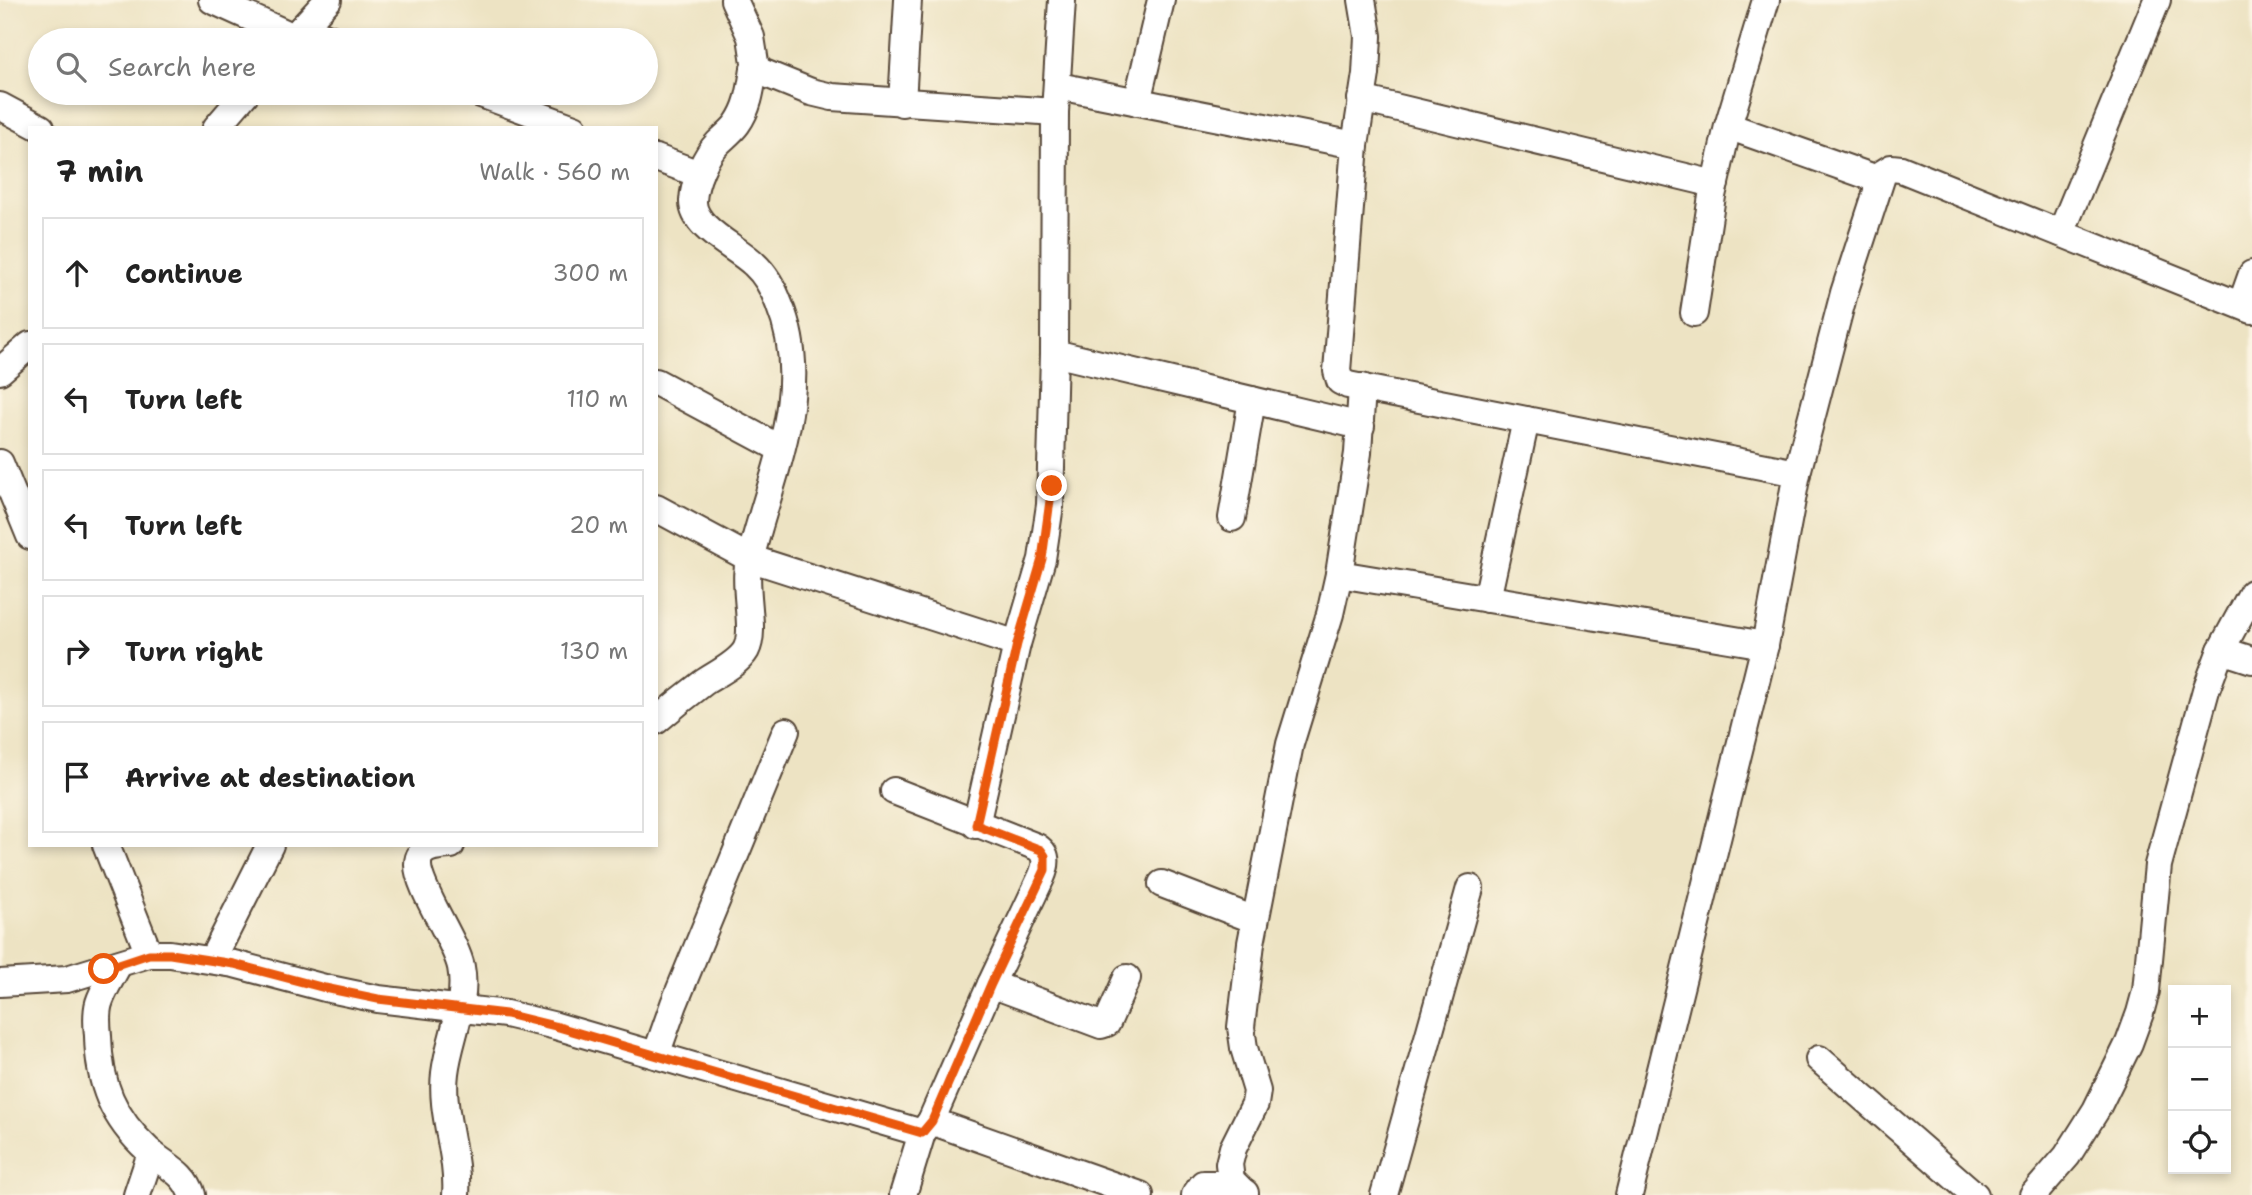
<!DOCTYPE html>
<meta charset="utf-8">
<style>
body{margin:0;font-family:"Shantell Sans",sans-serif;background:#f2f2f2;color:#222}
.controls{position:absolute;right:21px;bottom:21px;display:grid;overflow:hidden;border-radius:0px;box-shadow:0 4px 10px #0003}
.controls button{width:63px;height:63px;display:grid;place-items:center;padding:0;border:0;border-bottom:2px solid #e0e0e0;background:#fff;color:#222;font:35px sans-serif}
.stop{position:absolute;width:21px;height:21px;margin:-16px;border:5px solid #ea580c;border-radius:50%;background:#fff}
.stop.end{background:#ea580c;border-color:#fff;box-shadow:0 2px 7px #0008}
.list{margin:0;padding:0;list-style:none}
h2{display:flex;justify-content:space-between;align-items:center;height:91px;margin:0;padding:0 28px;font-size:30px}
h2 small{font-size:23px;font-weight:400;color:#767676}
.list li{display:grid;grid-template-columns:46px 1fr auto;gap:21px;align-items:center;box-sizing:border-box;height:112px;margin:0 14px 14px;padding:0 14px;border:2px solid #e0e0e0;border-radius:0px}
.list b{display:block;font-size:26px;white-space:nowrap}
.list em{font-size:23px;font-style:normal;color:#767676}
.icon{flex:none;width:38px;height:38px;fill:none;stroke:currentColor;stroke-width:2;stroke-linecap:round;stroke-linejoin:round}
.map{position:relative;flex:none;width:2252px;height:1195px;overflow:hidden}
.search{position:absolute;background:#fff;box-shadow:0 4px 10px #0003;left:28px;top:28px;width:630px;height:77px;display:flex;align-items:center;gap:18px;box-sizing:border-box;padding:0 24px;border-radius:38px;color:#767676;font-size:26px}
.panel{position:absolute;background:#fff;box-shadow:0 4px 10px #0003;left:28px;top:126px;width:630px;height:721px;border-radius:0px}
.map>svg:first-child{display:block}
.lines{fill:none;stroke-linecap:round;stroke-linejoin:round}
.minor-casing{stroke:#564637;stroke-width:30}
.minor{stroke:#fff;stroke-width:26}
.route{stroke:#ea580c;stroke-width:9}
</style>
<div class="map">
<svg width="2252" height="1195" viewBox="0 0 2252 1195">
<rect width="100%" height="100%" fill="#fcf5e5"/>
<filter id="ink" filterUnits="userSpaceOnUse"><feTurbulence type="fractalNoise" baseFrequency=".0143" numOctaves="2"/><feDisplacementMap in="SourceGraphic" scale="14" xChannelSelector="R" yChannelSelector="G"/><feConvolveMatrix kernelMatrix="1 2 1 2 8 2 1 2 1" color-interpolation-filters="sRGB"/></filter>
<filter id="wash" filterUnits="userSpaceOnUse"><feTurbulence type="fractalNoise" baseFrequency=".00686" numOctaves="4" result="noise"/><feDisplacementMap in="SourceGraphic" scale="28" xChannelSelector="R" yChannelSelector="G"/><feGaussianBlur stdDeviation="1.57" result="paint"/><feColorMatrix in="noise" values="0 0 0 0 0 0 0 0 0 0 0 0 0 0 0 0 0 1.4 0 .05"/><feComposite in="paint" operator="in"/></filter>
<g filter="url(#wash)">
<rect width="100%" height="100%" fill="#ede3c3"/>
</g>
<g filter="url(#ink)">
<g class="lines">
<defs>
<g id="minor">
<path d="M212,0L294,37"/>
<path d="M1362,0L1368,36L1366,74L1355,145L1337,371L1340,381L1348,385L1797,473"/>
<path d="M302,28L335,40"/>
<path d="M291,40L328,0"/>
<path d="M754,69L811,92L832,97L1055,112"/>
<path d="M1058,86L1355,145"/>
<path d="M478,93L574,128"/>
<path d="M1361,99L1715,184"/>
<path d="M1137,102L1161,0"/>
<path d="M902,103L908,0"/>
<path d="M0,106L41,128"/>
<path d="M1728,126L1880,180"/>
<path d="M216,128L246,93"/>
<path d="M656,158L699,174"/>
<path d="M2061,233L2157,0"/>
<path d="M2241,305L2252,274"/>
<path d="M1694,313L1712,196L1728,126L1766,0"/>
<path d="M1054,353L1361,426"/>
<path d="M0,371L30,345"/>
<path d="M656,382L781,449"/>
<path d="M0,463L30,536"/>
<path d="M656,508L749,558L1017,644"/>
<path d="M1232,518L1252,400"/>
<path d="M1339,574L1765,645"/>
<path d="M1487,599L1526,420"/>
<path d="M2221,650L2252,660"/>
<path d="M656,721C671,708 687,695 703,683C716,674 738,664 746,650C758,627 738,578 753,548C774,468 813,386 779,304C774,290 765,274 754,264C737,247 692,228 693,201C694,182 705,156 718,143C724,137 732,131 737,124C749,107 751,89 754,69H756L751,37L734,0"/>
<path d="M894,791L1037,847C1049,855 1046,867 1041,878L991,984L931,1121L922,1133L903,1195"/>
<path d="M976,825L1017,644L1042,559L1050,505L1054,353L1055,112L1062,0"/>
<path d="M106,845L149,954"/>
<path d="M451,845C437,846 418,847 418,864C417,887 455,939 461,967C468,1003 449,1038 445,1073C440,1114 459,1154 456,1195"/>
<path d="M1162,884L1255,920"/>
<path d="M212,960L270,845"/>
<path d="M118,965C112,977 103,990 99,1003C96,1013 97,1026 98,1036C99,1084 113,1118 148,1150C164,1166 185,1171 192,1195"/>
<path d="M0,983L67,979L149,954H170L234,964L325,988L378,999L506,1014L556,1026L922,1133"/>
<path d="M991,984L1101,1025L1107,1023L1127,978"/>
<path d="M656,1055L674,1004L786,731"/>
<path d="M1819,1059L1975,1195"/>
<path d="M931,1121L1140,1195"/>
<path d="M1243,1192L1231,1180L1229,1164L1233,1148L1255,1104L1257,1091L1244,1048L1241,1027L1251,943L1290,744L1330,614L1339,574L1358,453L1362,387"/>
<path d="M137,1195L151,1153"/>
<path d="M1195,1195L1203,1184H1216L1245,1193"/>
<path d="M1384,1195L1470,888"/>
<path d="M1629,1195L1765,645L1797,473L1844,293L1883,173L1891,168L1901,169L2252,310"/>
<path d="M2033,1195L2067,1156L2096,1110L2129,1043L2140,1013L2146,991L2158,865L2206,690L2221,650L2252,593"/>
</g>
</defs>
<use href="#minor" class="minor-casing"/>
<use href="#minor" class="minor"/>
</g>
</g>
<g class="lines" filter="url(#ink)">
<path class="route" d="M104,969L149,954H170L234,964L325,988L378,999L506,1014L555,1026L922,1133L932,1121L991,984L1045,870V856L1041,850L976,825L1017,644L1042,559L1052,486"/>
</g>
</svg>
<div class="controls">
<button>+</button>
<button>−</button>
<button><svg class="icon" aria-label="locate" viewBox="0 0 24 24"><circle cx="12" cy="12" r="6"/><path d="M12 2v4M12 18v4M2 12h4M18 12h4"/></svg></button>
</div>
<div class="stop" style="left:104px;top:969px"></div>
<div class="stop end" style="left:1052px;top:486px"></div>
<div class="search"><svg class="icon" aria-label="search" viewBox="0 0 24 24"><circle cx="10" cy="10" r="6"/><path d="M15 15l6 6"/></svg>Search here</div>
<section class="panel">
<h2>7 min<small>Walk · 560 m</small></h2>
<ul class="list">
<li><svg class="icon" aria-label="ahead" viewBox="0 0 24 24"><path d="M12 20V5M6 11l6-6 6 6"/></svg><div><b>Continue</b></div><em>300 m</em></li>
<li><svg class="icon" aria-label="left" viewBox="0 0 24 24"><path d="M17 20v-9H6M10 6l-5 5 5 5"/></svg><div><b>Turn left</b></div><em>110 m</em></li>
<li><svg class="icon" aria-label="left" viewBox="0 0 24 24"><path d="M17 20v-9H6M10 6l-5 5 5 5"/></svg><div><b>Turn left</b></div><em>20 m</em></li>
<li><svg class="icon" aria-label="right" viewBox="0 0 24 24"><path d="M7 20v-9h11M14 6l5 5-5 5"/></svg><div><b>Turn right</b></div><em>130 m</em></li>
<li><svg class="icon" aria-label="arrive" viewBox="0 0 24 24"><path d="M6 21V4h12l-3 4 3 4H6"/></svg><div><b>Arrive at destination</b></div></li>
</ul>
</section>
</div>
